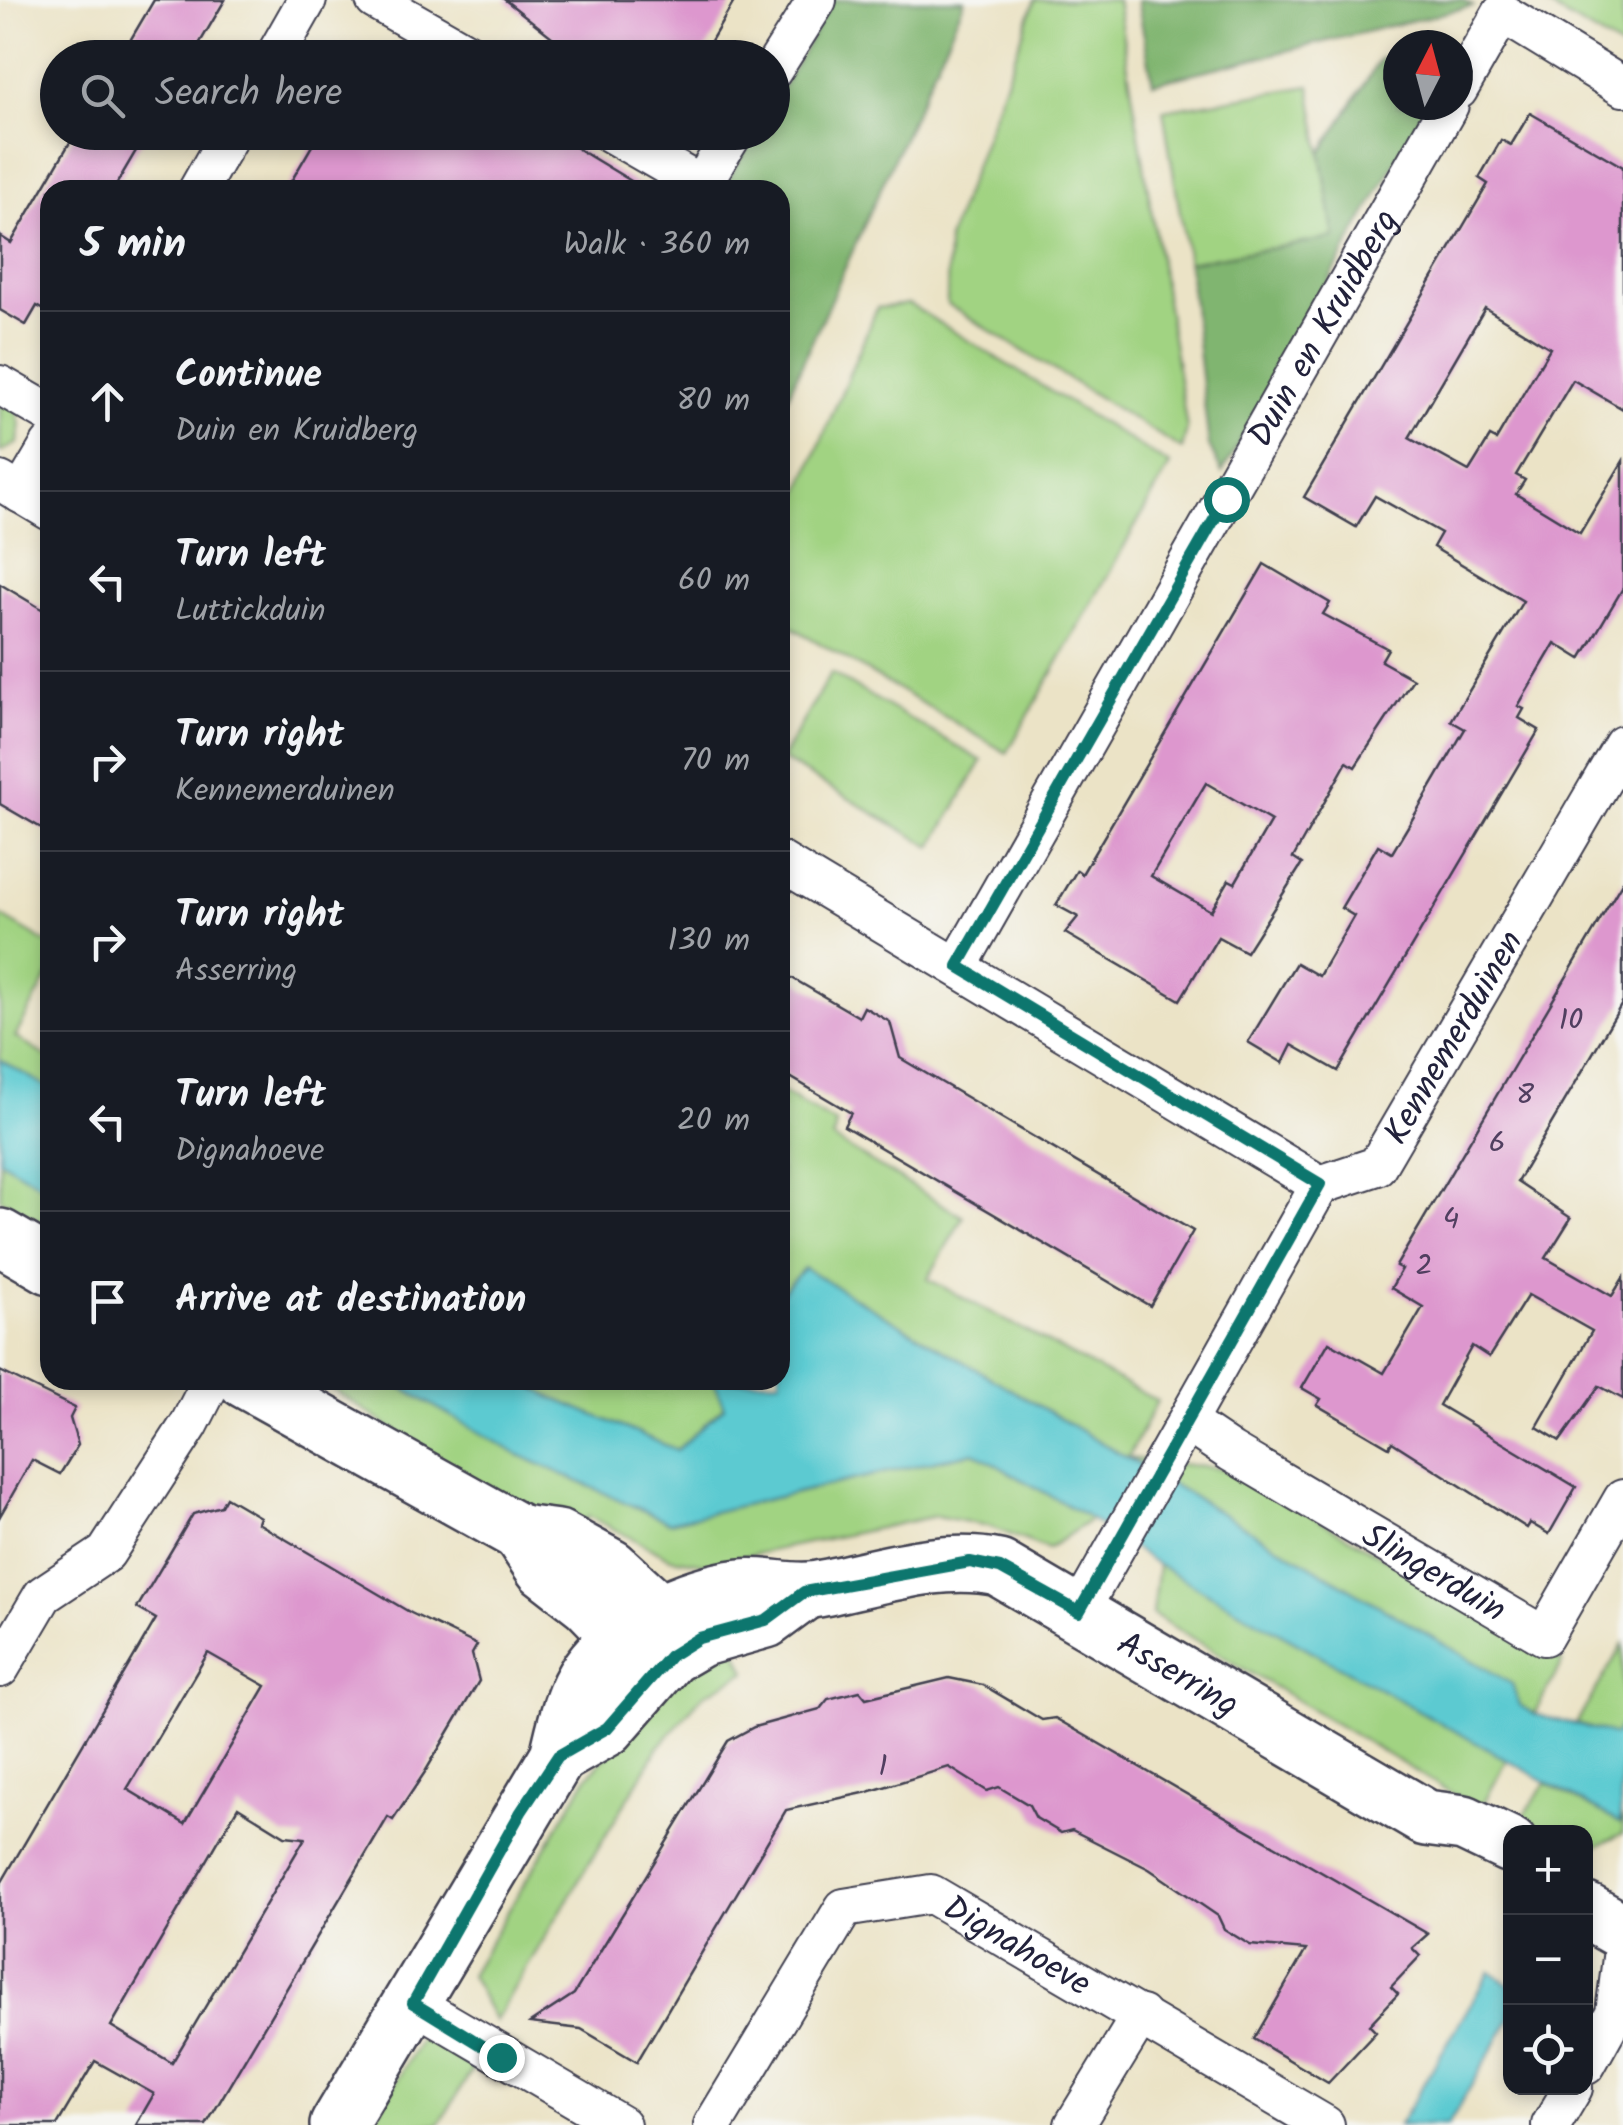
<!DOCTYPE html>
<meta charset="utf-8">
<style>
body{margin:0;font-family:Kalam,sans-serif;background:#242831;color:#f1f3f6}
.controls{position:absolute;right:30px;bottom:30px;display:grid;overflow:hidden;border-radius:20px;box-shadow:0 5px 15px #0003}
.controls button{width:90px;height:90px;display:grid;place-items:center;padding:0;border:0;border-bottom:2px solid #363941;background:#171b24;color:#f1f3f6;font:50px sans-serif}
.compass{position:absolute;left:1383px;top:30px;width:90px;height:90px;border-radius:50%;background:#171b24;box-shadow:0 5px 15px #0003;rotate:6deg}
.stop{position:absolute;width:30px;height:30px;margin:-22px;border:8px solid #0f766e;border-radius:50%;background:#fff}
.stop.end{background:#0f766e;border-color:#fff;box-shadow:0 2px 10px #0008}
.list{margin:0;padding:0;list-style:none}
h2{display:flex;justify-content:space-between;align-items:center;height:130px;margin:0;padding:0 40px;font-size:42px}
h2 small{font-size:32px;font-weight:400;color:#9ea1a6}
.list li{display:grid;grid-template-columns:65px 1fr auto;gap:30px;align-items:center;box-sizing:border-box;height:180px;padding:0 40px;border-top:2px solid #363941}
.list b{display:block;font-size:38px;white-space:nowrap}
.list p{margin:0;font-size:32px;white-space:nowrap;color:#9ea1a6}
.list em{font-size:32px;font-style:normal;color:#9ea1a6}
.icon{flex:none;width:55px;height:55px;fill:none;stroke:currentColor;stroke-width:2;stroke-linecap:round;stroke-linejoin:round}
.map{position:relative;flex:none;width:1623px;height:2125px;overflow:hidden}
.search{position:absolute;background:#171b24;box-shadow:0 5px 15px #0003;left:40px;top:40px;width:750px;height:110px;display:flex;align-items:center;gap:25px;box-sizing:border-box;padding:0 35px;border-radius:55px;color:#9ea1a6;font-size:38px}
.panel{position:absolute;background:#171b24;box-shadow:0 5px 15px #0003;left:40px;top:180px;width:750px;height:1210px;border-radius:30px}
.map>svg:first-child{display:block}
.green{fill:#a1d382;stroke:#627a5e;stroke-width:2.5}
.forest{fill:#80b570;stroke:#516c56;stroke-width:2.5}
.water{fill:#5ccad1;stroke:#3f7686;stroke-width:2.5}
.building{fill:#dd97ce;fill-rule:evenodd}
.lines{fill:none;stroke-linecap:round;stroke-linejoin:round}
.street-casing{stroke:#403f50;stroke-width:42}
.secondary-casing{stroke:#403f50;stroke-width:60}
.street{stroke:#fff;stroke-width:38}
.secondary{stroke:#fff;stroke-width:55}
.route{stroke:#0f766e;stroke-width:12}
.labels{text-anchor:middle;stroke-width:9;stroke-linejoin:round;paint-order:stroke}
.number-label{font-size:30px;fill:#513f60}
.street-label{font-size:35px;fill:#22223b;stroke:#f6f6f2}
</style>
<div class="map">
<svg width="1623" height="2125" viewBox="0 0 1623 2125">
<rect width="100%" height="100%" fill="#f6f6f2"/>
<filter id="ink" filterUnits="userSpaceOnUse"><feTurbulence type="fractalNoise" baseFrequency=".01" numOctaves="2"/><feDisplacementMap in="SourceGraphic" scale="20" xChannelSelector="R" yChannelSelector="G"/><feConvolveMatrix kernelMatrix="1 2 1 2 8 2 1 2 1" color-interpolation-filters="sRGB"/></filter>
<filter id="wash" filterUnits="userSpaceOnUse"><feTurbulence type="fractalNoise" baseFrequency=".0048" numOctaves="4" result="noise"/><feDisplacementMap in="SourceGraphic" scale="40" xChannelSelector="R" yChannelSelector="G"/><feGaussianBlur stdDeviation="2.25" result="paint"/><feColorMatrix in="noise" values="0 0 0 0 0 0 0 0 0 0 0 0 0 0 0 0 0 1.4 0 .05"/><feComposite in="paint" operator="in"/></filter>
<g filter="url(#wash)">
<rect width="100%" height="100%" fill="#ebe3c6"/>
<g class="green">
<path d="M1035,0H1117L1187,429L1182,449L947,304L948,239Z"/>
<path d="M1538,0H1623V50Z"/>
<path d="M1310,86L1335,238L1188,262L1163,110Z"/>
<path d="M909,304L1170,465L1007,753L780,620V539L877,308Z"/>
<path d="M0,400L16,409L20,424L18,443L0,452Z"/>
<path d="M831,673L982,761L932,847L781,759Z"/>
<path d="M0,915L50,945V973L15,1037L50,1059V1089L0,1060Z"/>
<path d="M780,1091L836,1124L833,1139L963,1217L928,1279L1157,1401L1128,1458L1234,1470L1563,1662L1534,1714L1518,1705L1512,1684L804,1268L780,1294Z"/>
<path d="M0,1160L50,1190V1228L0,1199Z"/>
<path d="M320,1380H389L517,1454L669,1522L974,1452L1091,1519L1048,1549L988,1526L936,1516L708,1564L671,1558L588,1516L581,1531L489,1495Z"/>
<path d="M523,1380H714L724,1406L677,1450L548,1396Z"/>
<path d="M1158,1565L1508,1758L1480,1810L1152,1614Z"/>
<path d="M734,1644L746,1672L703,1695L658,1748L495,2021L470,1975L588,1776L687,1668Z"/>
<path d="M1623,1644V1721L1615,1735L1576,1724Z"/>
<path d="M1546,1783L1620,1823L1623,1819V1833L1586,1851V1832L1514,1830Z"/>
<path d="M426,2029L478,2060L439,2125H371Z"/>
</g>
<g class="forest">
<path d="M833,0H965L780,413V190H722L756,133L772,132L773,104Z"/>
<path d="M1137,0H1462L1473,6L1153,83Z"/>
<path d="M1398,56V105H1427L1222,473L1209,446L1188,262L1335,238L1321,153L1380,59Z"/>
</g>
<g class="water">
<path d="M0,1060L50,1089V1190L0,1160Z"/>
<path d="M804,1268L1512,1684L1519,1705L1534,1714L1615,1735L1623,1721L1620,1823L1158,1565L1091,1519L974,1452L669,1522L517,1454L389,1380H523L548,1396L677,1450L724,1407L714,1380H780V1294Z"/>
<path d="M1490,1971L1510,1985V2020L1448,2125H1399Z"/>
</g>
<g id="blocks">
<g class="building">
<path d="M154,0H225L191,58H152L128,44Z"/>
<path d="M505,0H735L701,58H540L552,37Z"/>
<path d="M1530,113L1623,167V409L1573,380L1516,475L1525,480L1516,494L1580,533L1623,461V588L1581,659L1555,643L1518,706L1524,709L1519,718L1539,730L1338,1071L1292,1045L1283,1063L1248,1042L1296,963L1319,976L1354,916L1341,908L1378,845L1392,853L1410,823L1465,729L1451,721L1523,601L1433,547L1441,533L1375,496L1356,527L1304,497L1488,184L1479,178L1501,140L1511,145ZM1485,308L1550,348L1496,440L1490,437L1469,471L1409,438Z"/>
<path d="M76,132H147L113,190H50V313L37,306L26,325L0,310V236L11,243Z"/>
<path d="M320,132H550L646,190H286Z"/>
<path d="M1264,564L1330,603L1323,614L1388,649L1381,661L1413,679L1355,767L1347,762L1293,858L1302,864L1246,952L1218,937L1180,1000L1065,933L1078,917L1056,905L1077,870L1082,874ZM1206,783L1271,821L1235,883L1229,880L1211,911L1151,876Z"/>
<path d="M0,584L50,614V833L0,804Z"/>
<path d="M1623,881V1002L1517,1182L1571,1218L1546,1258L1612,1296L1623,1278V1399L1599,1386L1560,1441L1537,1427L1592,1331L1528,1295L1489,1357L1472,1346L1439,1405L1576,1487L1549,1534L1530,1523L1527,1528L1392,1442L1389,1447L1317,1405L1321,1399L1302,1388L1329,1342L1384,1373L1423,1307L1391,1288L1402,1269L1396,1266Z"/>
<path d="M780,971L859,1017L864,1007L890,1022L900,1058L1193,1231L1150,1306L844,1126L851,1113L780,1071Z"/>
<path d="M0,1371L75,1408L70,1418L78,1445L60,1474L32,1460L0,1516Z"/>
<path d="M226,1497L260,1517L258,1523L411,1613L477,1645L472,1654L479,1681L425,1772L393,1820L388,1817L206,2125H136L154,2094L95,2061L57,2125H0V1885L156,1619L137,1608L193,1514L221,1506ZM208,1653L266,1686L185,1824L127,1789ZM238,1807L285,1836L305,1838L172,2063L111,2026Z"/>
<path d="M949,1678L983,1685L1042,1720L1055,1718L1428,1934L1412,1948L1420,1956L1391,1987L1398,1994L1369,2025L1376,2032L1328,2083L1254,2039L1306,1950L1250,1945L1224,1929L1218,1916L1149,1869L1072,1830L1061,1833L1036,1818L1029,1805L999,1787L987,1791L949,1767L868,1792L786,1810L637,2062L581,2029L530,2023L574,1994L728,1741L754,1727L820,1709L828,1699L860,1691L866,1698Z"/>
</g>
</g>
</g>
<g filter="url(#ink)">
<use href="#blocks" fill-opacity="0" stroke="#403f50" stroke-width="2.5"/>
<g class="lines">
<defs>
<g id="street">
<path d="M375,0L477,58"/>
<path d="M274,58L307,0"/>
<path d="M772,71L817,0"/>
<path d="M1458,90L1502,13L1623,87"/>
<path d="M609,132L701,185"/>
<path d="M198,190L231,132"/>
<path d="M698,190L734,132"/>
<path d="M0,385L50,414"/>
<path d="M0,481L50,511"/>
<path d="M21,494L50,445"/>
<path d="M780,861L1320,1185"/>
<path id="s1" d="M958,966L1449,105"/>
<path id="s2" d="M1188,1423L1231,1452L1544,1636L1623,1499"/>
<path id="s3" d="M1079,1612L1320,1185L1377,1166L1623,745"/>
<path d="M0,1668L43,1595L106,1553L189,1425L212,1380"/>
<path d="M413,2003L621,2125"/>
<path d="M1586,2065L1615,2013L1623,1950"/>
<path id="s4" d="M713,2125L844,1908L931,1894L1325,2125"/>
<path d="M1074,2125L1141,2015"/>
<path d="M1551,2125L1573,2088"/>
</g>
<g id="secondary">
<path d="M0,1237L50,1266"/>
<path d="M245,1380L520,1533L558,1538L611,1567L660,1612L670,1656"/>
<path d="M520,1533L543,1568L588,1603L622,1638L655,1650"/>
<path d="M558,1756L607,1728L670,1656L699,1639L766,1620L804,1592"/>
<path d="M1586,1911L1623,1932"/>
<path id="s5" d="M338,2125L558,1756C565,1727 571,1695 589,1670C622,1624 687,1594 741,1587C767,1584 792,1594 818,1589C876,1578 941,1555 999,1568L1426,1818L1464,1823L1510,1845"/>
</g>
</defs>
<use href="#street" class="street-casing"/>
<use href="#secondary" class="secondary-casing"/>
<use href="#street" class="street"/>
<use href="#secondary" class="secondary"/>
</g>
</g>
<g class="lines" filter="url(#ink)">
<path class="route" d="M501,2057L413,2003L521,1812L558,1756L607,1728L670,1656L699,1638L766,1620L804,1592L970,1562L1000,1568L1079,1612L1320,1184L958,966L1226,499"/>
</g>
<g class="labels">
<g class="number-label">
<text x="1571" y="1029">10</text>
<text x="1525" y="1104">8</text>
<text x="1497" y="1152">6</text>
<text x="1451" y="1228">4</text>
<text x="1424" y="1275">2</text>
<text x="883" y="1775">1</text>
</g>
<g class="street-label">
<text dy="12" stroke="none"><textPath href="#s1" startOffset="735">Duin en Kruidberg</textPath></text>
<text dy="12" stroke="none"><textPath href="#s3" startOffset="700">Kennemerduinen</textPath></text>
<text dy="12" stroke="none"><textPath href="#s2" startOffset="288">Slingerduin</textPath></text>
<text dy="12" stroke="none"><textPath href="#s5" startOffset="1168">Asserring</textPath></text>
<text dy="12" stroke="none"><textPath href="#s4" startOffset="442">Dignahoeve</textPath></text>
</g>
</g>
</svg>
<div class="controls">
<button>+</button>
<button>−</button>
<button><svg class="icon" aria-label="locate" viewBox="0 0 24 24"><circle cx="12" cy="12" r="6"/><path d="M12 2v4M12 18v4M2 12h4M18 12h4"/></svg></button>
</div>
<svg class="compass" viewBox="-18 -18 36 36"><path d="M0-13l5 13h-10z" fill="#e53935"/><path d="M0 13l5-13h-10z" fill="#9ea1a6"/></svg>
<div class="stop" style="left:1226px;top:499px"></div>
<div class="stop end" style="left:501px;top:2057px"></div>
<div class="search"><svg class="icon" aria-label="search" viewBox="0 0 24 24"><circle cx="10" cy="10" r="6"/><path d="M15 15l6 6"/></svg>Search here</div>
<section class="panel">
<h2>5 min<small>Walk · 360 m</small></h2>
<ul class="list">
<li><svg class="icon" aria-label="ahead" viewBox="0 0 24 24"><path d="M12 20V5M6 11l6-6 6 6"/></svg><div><b>Continue</b><p>Duin en Kruidberg</p></div><em>80 m</em></li>
<li><svg class="icon" aria-label="left" viewBox="0 0 24 24"><path d="M17 20v-9H6M10 6l-5 5 5 5"/></svg><div><b>Turn left</b><p>Luttickduin</p></div><em>60 m</em></li>
<li><svg class="icon" aria-label="right" viewBox="0 0 24 24"><path d="M7 20v-9h11M14 6l5 5-5 5"/></svg><div><b>Turn right</b><p>Kennemerduinen</p></div><em>70 m</em></li>
<li><svg class="icon" aria-label="right" viewBox="0 0 24 24"><path d="M7 20v-9h11M14 6l5 5-5 5"/></svg><div><b>Turn right</b><p>Asserring</p></div><em>130 m</em></li>
<li><svg class="icon" aria-label="left" viewBox="0 0 24 24"><path d="M17 20v-9H6M10 6l-5 5 5 5"/></svg><div><b>Turn left</b><p>Dignahoeve</p></div><em>20 m</em></li>
<li><svg class="icon" aria-label="arrive" viewBox="0 0 24 24"><path d="M6 21V4h12l-3 4 3 4H6"/></svg><div><b>Arrive at destination</b></div></li>
</ul>
</section>
</div>
